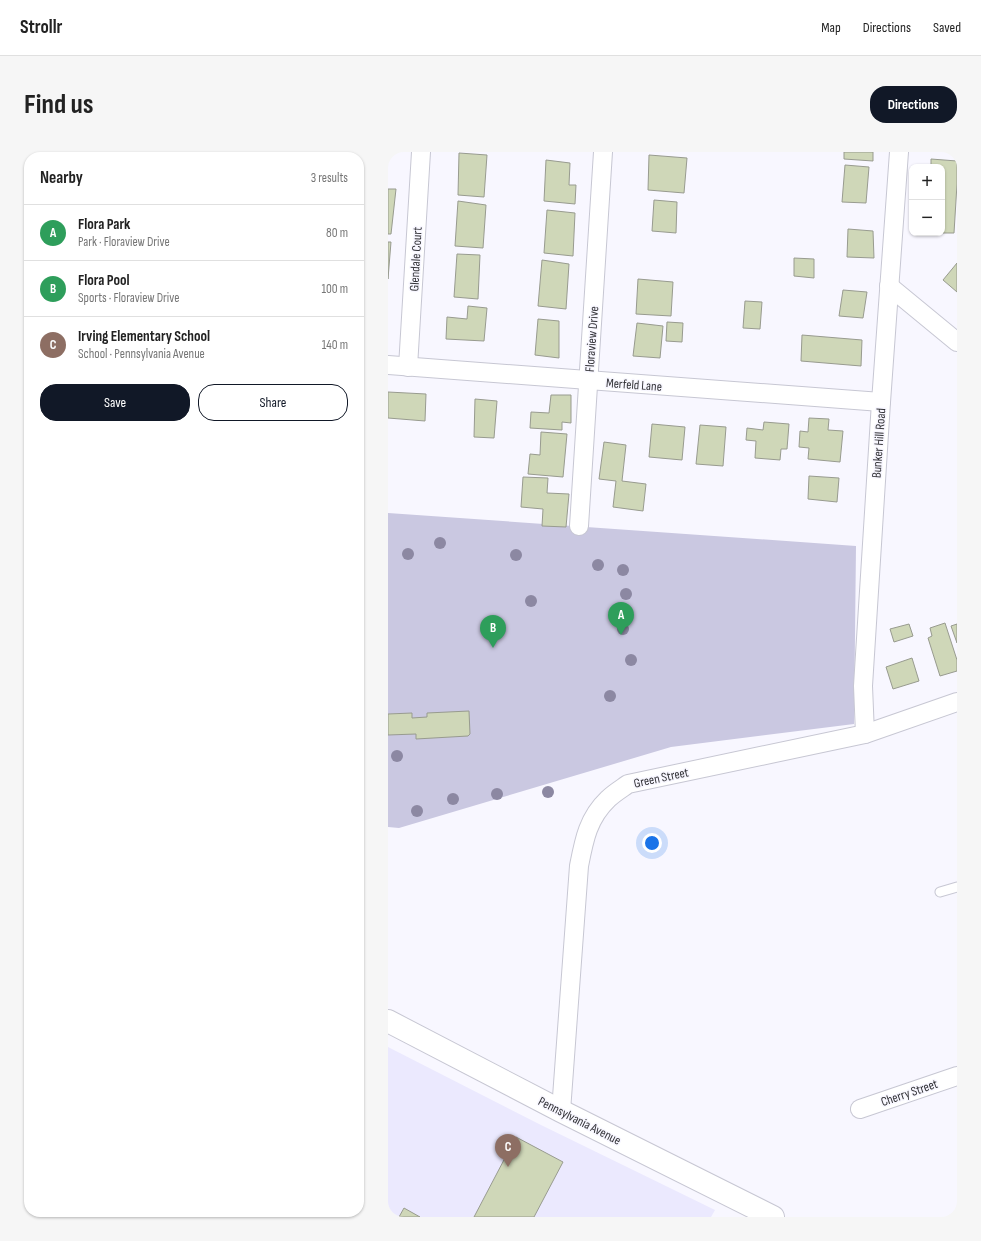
<!DOCTYPE html>
<meta charset="utf-8">
<style>
body{margin:0;font-family:"Sofia Sans Condensed",sans-serif;background:#f6f6f6;color:#222}
.controls{position:absolute;right:12px;top:12px;display:grid;overflow:hidden;border-radius:8px;box-shadow:0 1px 3px #0004}
.controls button{width:36px;height:36px;display:grid;place-items:center;padding:0;border:0;border-bottom:1px solid #e0e0e0;background:#fff;color:#222;font:20px sans-serif}
.you{position:absolute;left:264px;top:691px;width:14px;height:14px;margin:-10px;border:3px solid #fff;border-radius:50%;background:#1a73e8;box-shadow:0 0 0 6px #1a73e833}
.badge{display:grid;place-items:center;width:26px;height:26px;border-radius:50%;background:#111827;color:#fff;font-size:13px;font-weight:700}
.pin{position:absolute;translate:-50% -33px;filter:drop-shadow(0 1px 2px #0008)}
.pin::after{content:'';position:absolute;top:21px;width:14px;height:12px;background:inherit;clip-path:polygon(0 0,100% 0,50% 100%)}
.list{margin:0;padding:0;list-style:none}
h2{display:flex;justify-content:space-between;align-items:center;height:52px;margin:0;padding:0 16px;font-size:17px}
h2 small{font-size:13px;font-weight:400;color:#767676}
.list li{display:grid;grid-template-columns:26px 1fr auto;gap:12px;align-items:center;box-sizing:border-box;height:56px;padding:0 16px;border-top:1px solid #e0e0e0}
.list b{display:block;font-size:15px;white-space:nowrap}
.list p{margin:0;font-size:13px;white-space:nowrap;color:#767676}
.list em{font-size:13px;font-style:normal;color:#767676}
.actions{display:flex;gap:8px;padding:12px 16px}
.actions a{flex:1;padding:9px 0;border:1px solid #111827;border-radius:16px;text-align:center;font-size:14px;color:#111827}
.actions .main{background:#111827;color:#fff}
.map{position:relative;flex:none;width:569px;height:1065px;overflow:hidden;border-radius:16px}
header{display:flex;align-items:center;gap:24px;box-sizing:border-box;height:56px;padding:0 20px;background:#fff;border-bottom:1px solid #e0e0e0}
header strong{font-size:19px}
nav{display:flex;gap:22px;margin-inline-start:auto;font-size:14px}
.intro{display:flex;align-items:center;justify-content:space-between;box-sizing:border-box;height:96px;padding:0 24px}
h1{margin:0;font-size:28px}
.button{padding:10px 18px;border-radius:16px;background:#111827;color:#fff;font-size:14px;font-weight:700}
main{display:flex;gap:24px;padding:0 24px}
aside{flex:1;background:#fff;border-radius:16px;box-shadow:0 1px 3px #0004}
.map>svg:first-child{display:block}
.built{fill:#ebe9fe}
.green{fill:#cac8e1}
.building{fill:#cfd7b8;stroke:#989b8f}
.lines{fill:none;stroke-linecap:round;stroke-linejoin:round}
.service-casing{stroke:#c7c7d3;stroke-width:11}
.minor-casing{stroke:#c7c7d3;stroke-width:20}
.secondary-casing{stroke:#c7c7d3;stroke-width:24}
.service{stroke:#fff;stroke-width:9}
.minor{stroke:#fff;stroke-width:18}
.secondary{stroke:#fff;stroke-width:22}
.tree{fill:#8c88a2}
.labels{text-anchor:middle;stroke-width:3;stroke-linejoin:round;paint-order:stroke}
.street-label{font-size:13px;fill:#323237;stroke:#f8f7ff}
</style>
<header>
<strong>Strollr</strong>
<nav><a>Map</a><a>Directions</a><a>Saved</a></nav>
</header>
<div class="intro"><h1>Find us</h1><a class="button">Directions</a></div>
<main>
<aside>
<h2>Nearby<small>3 results</small></h2>
<ul class="list">
<li><span class="badge" style="background:#2e9e5b">A</span><div><b>Flora Park</b><p>Park · Floraview Drive</p></div><em>80 m</em></li>
<li><span class="badge" style="background:#2e9e5b">B</span><div><b>Flora Pool</b><p>Sports · Floraview Drive</p></div><em>100 m</em></li>
<li><span class="badge" style="background:#8d6e63">C</span><div><b>Irving Elementary School</b><p>School · Pennsylvania Avenue</p></div><em>140 m</em></li>
</ul>
<div class="actions"><a class="main">Save</a><a>Share</a></div>
</aside>
<div class="map">
<svg width="569" height="1065" viewBox="0 0 569 1065">
<rect width="100%" height="100%" fill="#f8f7ff"/>
<path class="built" d="M0,895L153,973L327,1058L323,1065H0Z"/>
<path class="green" d="M0,361L468,394L466,572L283,595L11,676L0,675Z"/>
<g class="building">
<path d="M456,0H485V9L456,7Z"/>
<path d="M71,1L99,3L96,45L70,43Z"/>
<path d="M261,3L299,6L296,41L260,38Z"/>
<path d="M543,7L569,9V32L566,81H554V15H543Z"/>
<path d="M158,8L182,11L181,33H188L187,52L156,49Z"/>
<path d="M457,13L481,15L478,51L454,50Z"/>
<path d="M0,37H8L3,82H0Z"/>
<path d="M266,48L289,50L288,81L264,79Z"/>
<path d="M70,49L98,53L95,96L67,94Z"/>
<path d="M159,58L187,61L185,104L156,101Z"/>
<path d="M460,77L485,79L486,106L459,105Z"/>
<path d="M0,90H3L0,127Z"/>
<path d="M69,102L92,103L90,147L66,145Z"/>
<path d="M406,106L426,107V126L406,124Z"/>
<path d="M154,108L181,112L178,157L150,154Z"/>
<path d="M569,111V140L555,128Z"/>
<path d="M250,127L285,130L283,164L248,162Z"/>
<path d="M455,138L479,140L475,166L451,164Z"/>
<path d="M357,149L374,150L372,177L355,176Z"/>
<path d="M80,154L99,156L96,189L58,187L59,165L79,167Z"/>
<path d="M150,167L171,169V206L147,203Z"/>
<path d="M279,170L295,171L294,190L278,189Z"/>
<path d="M249,171L275,174L272,206L245,204Z"/>
<path d="M414,183L474,188L473,214L413,209Z"/>
<path d="M0,240L38,242L37,269L0,266Z"/>
<path d="M163,243H183V271L174,270V278L142,276L143,260L161,261Z"/>
<path d="M87,247L109,249L106,286L86,285Z"/>
<path d="M421,266L441,267L440,278L455,279L452,310L420,307L421,296L411,295L412,279L420,280Z"/>
<path d="M376,270L401,272L399,297H393L392,308L367,306L368,289L358,288L359,276L375,278Z"/>
<path d="M264,272L297,275L294,308L261,305Z"/>
<path d="M312,273L338,275L335,314L308,312Z"/>
<path d="M153,280L179,282L175,325L140,322L142,302L152,303Z"/>
<path d="M216,290L238,293L234,329L258,332L255,359L225,355L228,329L211,327Z"/>
<path d="M421,324L451,326L449,350L420,347Z"/>
<path d="M135,325L160,326L159,341L181,342L178,375L154,374L155,357L133,355Z"/>
<path d="M557,471L569,508V519L552,524L540,486L544,484L542,476Z"/>
<path d="M521,472L525,484L506,490L502,477Z"/>
<path d="M569,472V491L563,474Z"/>
<path d="M524,506L531,529L505,537L498,515Z"/>
<path d="M81,559L82,582L80,584L28,587V582L0,583V562L24,561V566L39,565V561Z"/>
<path d="M128,985L175,1010L146,1065H86Z"/>
<path d="M16,1056L32,1065H11Z"/>
</g>
<g class="lines">
<defs>
<path id="service" d="M552,740L569,735"/>
<g id="minor">
<path d="M501,134L569,190"/>
<path d="M0,213L493,250"/>
<path d="M20,215L33,0"/>
<path d="M191,374L215,0"/>
<path d="M477,582L475,534L493,250L511,0"/>
<path d="M472,957L569,924"/>
<path d="M173,959L191,714C196,688 200,666 220,647C226,641 233,637 240,632L477,582L569,550"/>
</g>
<path id="secondary" d="M0,869L173,959L385,1065"/>
</defs>
<use href="#service" class="service-casing"/>
<use href="#minor" class="minor-casing"/>
<use href="#secondary" class="secondary-casing"/>
<use href="#service" class="service"/>
<use href="#minor" class="minor"/>
<use href="#secondary" class="secondary"/>
</g>
<g class="tree">
<circle cx="52" cy="391" r="6"/>
<circle cx="20" cy="402" r="6"/>
<circle cx="128" cy="403" r="6"/>
<circle cx="210" cy="413" r="6"/>
<circle cx="235" cy="418" r="6"/>
<circle cx="238" cy="442" r="6"/>
<circle cx="143" cy="449" r="6"/>
<circle cx="235" cy="477" r="6"/>
<circle cx="243" cy="508" r="6"/>
<circle cx="222" cy="544" r="6"/>
<circle cx="9" cy="604" r="6"/>
<circle cx="160" cy="640" r="6"/>
<circle cx="109" cy="642" r="6"/>
<circle cx="65" cy="647" r="6"/>
<circle cx="29" cy="659" r="6"/>
</g>
<g class="labels">
<g class="street-label">
<text transform="translate(27 107) rotate(-87)" y="5">Glendale Court</text>
<text transform="translate(203 187) rotate(-86)" y="5">Floraview Drive</text>
<text transform="translate(246 232) rotate(4)" y="5">Merfeld Lane</text>
<text transform="translate(490 291) rotate(-86)" y="5">Bunker Hill Road</text>
<text transform="translate(273 625) rotate(-12)" y="5">Green Street</text>
<text transform="translate(521 940) rotate(-19)" y="5">Cherry Street</text>
<text transform="translate(192 968) rotate(27)" y="5">Pennsylvania Avenue</text>
</g>
</g>
</svg>
<div class="controls">
<button>+</button>
<button>−</button>
</div>
<div class="you"></div>
<div class="pin badge" style="left:233px;top:483px;background:#2e9e5b">A</div>
<div class="pin badge" style="left:105px;top:496px;background:#2e9e5b">B</div>
<div class="pin badge" style="left:120px;top:1015px;background:#8d6e63">C</div>
</div>
</main>
